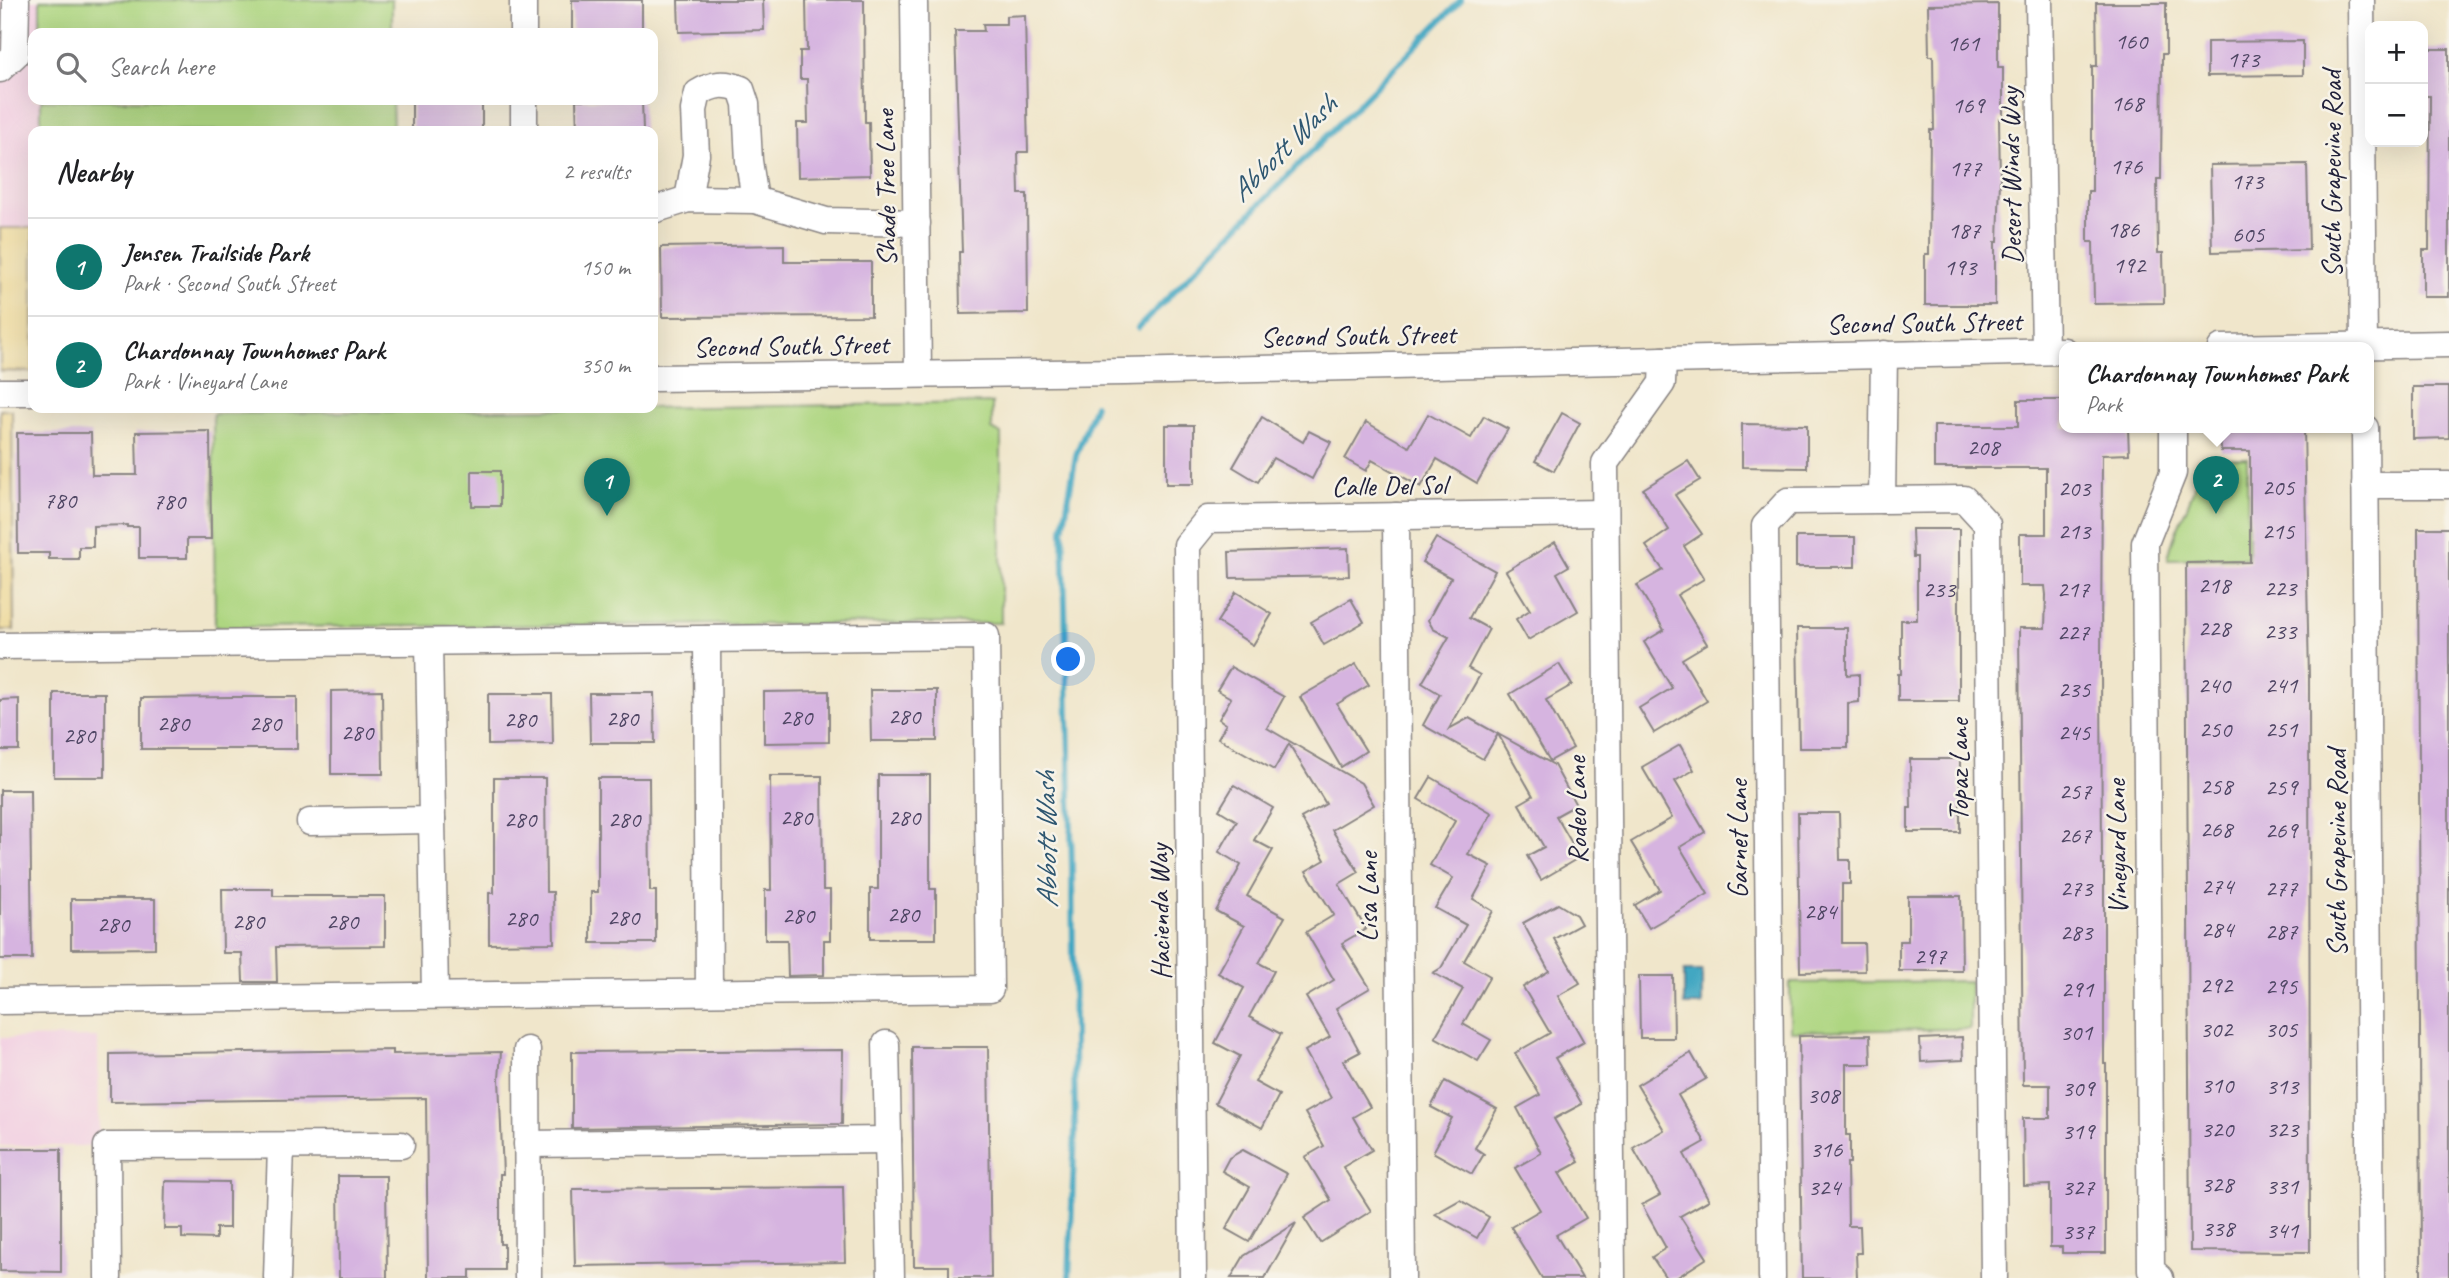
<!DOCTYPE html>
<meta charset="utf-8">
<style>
body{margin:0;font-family:Caveat,sans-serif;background:#f6f6f6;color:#202124}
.controls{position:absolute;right:21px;top:21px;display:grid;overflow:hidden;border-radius:14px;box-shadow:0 7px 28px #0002}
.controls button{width:63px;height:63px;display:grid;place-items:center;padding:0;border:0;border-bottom:2px solid #e0e0e0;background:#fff;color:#202124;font:35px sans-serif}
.you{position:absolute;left:1069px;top:660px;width:24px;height:24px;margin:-18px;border:5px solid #fff;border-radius:50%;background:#1a73e8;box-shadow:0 0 0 10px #1a73e833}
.badge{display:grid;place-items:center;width:46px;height:46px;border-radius:50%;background:#0f766e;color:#fff;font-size:23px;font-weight:700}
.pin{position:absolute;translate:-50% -58px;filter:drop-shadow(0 2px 4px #0008)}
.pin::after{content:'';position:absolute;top:37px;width:24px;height:21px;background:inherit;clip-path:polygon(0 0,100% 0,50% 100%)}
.popup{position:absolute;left:2059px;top:342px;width:315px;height:91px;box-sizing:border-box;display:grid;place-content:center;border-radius:14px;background:#fff;filter:drop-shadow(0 2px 5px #0005);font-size:23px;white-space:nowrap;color:#757577}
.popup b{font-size:26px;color:#202124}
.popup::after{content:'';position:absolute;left:50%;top:100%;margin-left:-14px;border:14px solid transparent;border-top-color:#fff}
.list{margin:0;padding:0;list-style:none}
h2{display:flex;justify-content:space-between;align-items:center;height:91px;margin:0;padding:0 28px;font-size:30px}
h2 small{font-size:23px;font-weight:400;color:#757577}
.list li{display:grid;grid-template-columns:46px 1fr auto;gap:21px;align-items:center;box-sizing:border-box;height:98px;padding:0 28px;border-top:2px solid #e0e0e0}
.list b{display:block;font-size:26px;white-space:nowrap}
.list p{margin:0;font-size:23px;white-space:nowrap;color:#757577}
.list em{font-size:23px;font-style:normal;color:#757577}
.icon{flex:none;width:38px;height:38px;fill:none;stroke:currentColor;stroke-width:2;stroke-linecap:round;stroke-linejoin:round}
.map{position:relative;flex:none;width:2449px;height:1278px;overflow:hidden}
.search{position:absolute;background:#fff;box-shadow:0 7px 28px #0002;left:28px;top:28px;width:630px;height:77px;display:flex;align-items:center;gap:18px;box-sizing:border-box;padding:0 24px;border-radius:14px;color:#757577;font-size:26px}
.panel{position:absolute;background:#fff;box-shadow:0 7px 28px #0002;left:28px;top:126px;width:630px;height:287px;border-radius:14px}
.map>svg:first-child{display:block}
.built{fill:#f2cfe2}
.green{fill:#aed681;stroke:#687c5e;stroke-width:2}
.sand{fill:#eeda9e;stroke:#887e6c;stroke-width:2}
.water{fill:#42a7c2;stroke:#32647e;stroke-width:2}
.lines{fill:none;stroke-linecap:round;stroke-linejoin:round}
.stream{stroke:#42a7c2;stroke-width:6}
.building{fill:#d6b4e0}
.minor-casing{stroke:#898483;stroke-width:29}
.minor{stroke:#fff;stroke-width:26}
.labels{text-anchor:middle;stroke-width:5;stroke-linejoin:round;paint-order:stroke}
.number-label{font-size:24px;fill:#4f4664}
.street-label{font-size:28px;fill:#22223b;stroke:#f7f3e8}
.water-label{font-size:30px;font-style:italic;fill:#2f5771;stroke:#f7f3e8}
</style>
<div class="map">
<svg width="2449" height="1278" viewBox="0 0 2449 1278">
<rect width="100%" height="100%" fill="#f7f3e8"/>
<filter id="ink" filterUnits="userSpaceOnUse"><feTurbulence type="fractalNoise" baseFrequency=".0143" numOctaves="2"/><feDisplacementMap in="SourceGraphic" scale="14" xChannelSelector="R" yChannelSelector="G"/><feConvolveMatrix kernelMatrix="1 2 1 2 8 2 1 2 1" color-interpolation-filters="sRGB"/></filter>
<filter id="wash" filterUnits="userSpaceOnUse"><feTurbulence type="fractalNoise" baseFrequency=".00686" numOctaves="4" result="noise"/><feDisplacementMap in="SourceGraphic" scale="28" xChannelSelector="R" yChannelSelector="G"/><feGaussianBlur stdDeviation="1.57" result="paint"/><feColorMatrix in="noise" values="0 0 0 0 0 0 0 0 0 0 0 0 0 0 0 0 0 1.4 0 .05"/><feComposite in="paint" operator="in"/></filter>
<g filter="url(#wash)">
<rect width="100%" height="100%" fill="#f0e6cb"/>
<g class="built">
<path d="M0,0H40V33H33V100H41V131H33V228H0Z"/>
<path d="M98,1037L99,1146H0V1038Z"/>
</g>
<g class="green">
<rect x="40" y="0" width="352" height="33"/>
<path d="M41,100H392L393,131H41Z"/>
<path d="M992,403V429L1001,434V623L215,627L213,414Z"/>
<path d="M2247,458L2248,558L2168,559C2174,524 2199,496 2198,459Z"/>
<path d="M1970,981V1029L1790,1031V983Z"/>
</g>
<g class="sand">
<path d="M0,228H33V372L0,371Z"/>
<path d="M0,410H12L14,630H0Z"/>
</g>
<rect class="water" x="1684" y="971" width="18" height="34"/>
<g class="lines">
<g class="stream">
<path d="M1138,328L1461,0"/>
<path d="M1069,1278L1075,1131L1072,868L1063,530L1076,455L1095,405"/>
</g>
</g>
<g id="blocks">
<g class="building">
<rect x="572" y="0" width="70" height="33"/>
<path d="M678,0H763L764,30L679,32Z"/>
<path d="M806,0H864L865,122H869L870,175L798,177L797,123H808L807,79H800V51H807Z"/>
<path d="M2096,3H2166V54H2162L2161,179H2157L2158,253H2163L2164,303L2094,304L2093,242H2088V191H2092V66H2097Z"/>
<path d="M1998,4V67H2003V118H1999L2000,180L1998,242H1995V305H1925V254H1929L1930,130H1934L1933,56H1929L1928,5Z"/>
<path d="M1025,15L1028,152H1018L1019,194H1027L1028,313L960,314L959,252H962L955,31H984L983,24H1006V16Z"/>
<path d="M2303,41V75L2207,76V42Z"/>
<path d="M2423,49H2449V297H2423V250H2429L2430,96H2423Z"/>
<rect x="412" y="100" width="70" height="31"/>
<path d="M576,100H642L643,131H577Z"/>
<path d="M2307,164L2309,250L2212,252L2210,165Z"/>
<path d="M784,245V262H871V316L662,317L661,247Z"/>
<path d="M2413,387H2449V438L2413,439Z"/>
<path d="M2018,400H2064V428H2128L2129,454L2102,455L2101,665L2102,865H2104V1064H2106V1253H2062V1247H2050V1185L2024,1186L2023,1118H2050V1085H2023L2019,628H2045L2046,595L2045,586H2020V534H2046V468H1934V426H2018Z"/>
<path d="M1562,413L1580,423L1554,471L1535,461Z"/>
<path d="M1428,414L1471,438L1484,416L1508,429L1477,483L1437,459L1421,487L1372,460L1366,471L1345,459L1366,422L1409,447Z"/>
<path d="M1262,417L1303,442L1309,431L1331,442L1312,479L1273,458L1258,482L1233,467Z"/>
<path d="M1742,424L1807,425V468L1742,467Z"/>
<rect x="1166" y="425" width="28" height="59"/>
<path d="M2220,428H2304L2309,679L2310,1252L2190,1251L2186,563L2250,562V451H2221Z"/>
<path d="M210,431L211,539H187V558H139V527H127V525L93,526V547H79V559H49V553H18L17,433H91L92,475H137L136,432Z"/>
<path d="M1688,461L1700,480L1675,495L1702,534L1684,546L1704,579L1677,595L1707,644L1682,659L1707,701L1654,733L1639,708L1672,688L1644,642L1664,630L1637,585L1663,570L1646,546L1669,530L1643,489Z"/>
<rect x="472" y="471" width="28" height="35"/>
<path d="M2418,528H2449V1278H2421Z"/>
<path d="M1912,529H1959V701H1898V674H1901V620H1917V557H1913Z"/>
<rect x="1796" y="537" width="59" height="30"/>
<path d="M1436,538L1495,571L1469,618L1489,629L1468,668L1480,675L1449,729L1469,718L1498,734L1483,759L1423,725L1440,694L1422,683L1449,637L1433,629L1428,620L1451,578L1422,562Z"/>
<path d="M1555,542L1569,566L1557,573L1578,611L1528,640L1516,619L1530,610L1506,571Z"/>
<path d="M1348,548L1349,576L1230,578L1229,552Z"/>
<path d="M1236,592L1272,614L1253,645L1217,622Z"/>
<path d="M1351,599L1364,622L1324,645L1311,622Z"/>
<path d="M1797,628H1847V675L1859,674V702L1848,703V748H1799Z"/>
<path d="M1356,664L1369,685L1337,704L1366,751L1341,767L1300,697Z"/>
<path d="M1559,664L1572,685L1546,700L1573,748L1550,761L1510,694Z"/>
<path d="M1231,667L1284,697L1267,728L1361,783L1374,805L1332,830L1359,872L1339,884L1366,929L1342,943L1370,988L1336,1008L1360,1052L1343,1061L1370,1107L1353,1117L1372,1150L1343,1167L1371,1211L1320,1243L1304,1218L1331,1200L1305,1157L1324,1146L1305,1113L1331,1098L1305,1051L1330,1037L1306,997L1334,980L1306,932L1334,915L1306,871L1325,860L1301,818L1326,804L1289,744L1274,770L1218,738L1226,724L1219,719L1231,698L1217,690Z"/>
<path d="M382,690L383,774H331V691Z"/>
<path d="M870,690H937V741H871Z"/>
<path d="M829,691V742L764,743V692Z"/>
<rect x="54" y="693" width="51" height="84"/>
<path d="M589,693H654L655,743H590Z"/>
<path d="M488,694H552L553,744L488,745Z"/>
<path d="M233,697H297V749H141V698Z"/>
<path d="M19,699V750H0V700Z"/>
<path d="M1498,734L1554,765L1576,805L1556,816L1580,857L1541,880L1527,856L1544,847L1519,804L1533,796Z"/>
<path d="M1680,745L1694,770L1675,781L1705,832L1680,847L1708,894L1649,928L1635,905L1660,890L1631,842L1672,818L1642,767Z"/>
<path d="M1910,759H1960V832H1908V808H1911Z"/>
<path d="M878,775H930V889H936V939H870V889H878Z"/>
<path d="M770,776H822L823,890H830V940H824V975L788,976L787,940H765V890H771Z"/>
<path d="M1431,777L1492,813L1468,854L1491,866L1473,899L1493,911L1464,961L1490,976L1463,1024L1491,1040L1478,1061L1435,1037L1463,989L1433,973L1441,968L1466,925L1435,908L1453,878L1430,865L1455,821L1418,799Z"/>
<path d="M494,778H545L546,892H553L554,943L489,944V893H494Z"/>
<path d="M598,778H649L650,891H656V943H591V892H598Z"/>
<path d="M1234,785L1273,808L1254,840L1273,850L1247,896L1285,917L1259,963L1274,971L1249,1017L1281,1034L1255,1082L1279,1095L1262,1128L1215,1103L1240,1056L1215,1043L1244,988L1218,973L1244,926L1216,911L1241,865L1219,852L1237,821L1219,810Z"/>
<path d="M0,790H30L32,959H0Z"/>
<path d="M1798,813H1839L1840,860H1850V884H1842V943H1864L1865,971L1800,972Z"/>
<path d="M222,889H273V896H385V946L276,947L277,982H243L242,953H223Z"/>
<path d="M1908,896H1961L1962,971H1899V941H1908Z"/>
<path d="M71,899H155V948L71,949Z"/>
<path d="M1558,904L1576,915L1581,924L1554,939L1580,983L1558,996L1584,1042L1555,1058L1582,1104L1554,1119L1579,1162L1559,1173L1586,1218L1556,1235L1582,1278H1542L1511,1227L1540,1210L1515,1168L1541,1153L1517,1108L1540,1095L1515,1053L1550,1033L1523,987L1549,971L1523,923Z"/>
<path d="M1639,976H1673L1674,1038H1640Z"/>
<path d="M1870,1035L1871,1064H1846V1135H1850V1163H1847L1848,1226H1860L1861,1253H1856L1857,1278H1802L1799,1036Z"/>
<path d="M1962,1037L1963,1060L1921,1062L1920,1039Z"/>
<path d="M912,1047H988L991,1278H949V1266H914Z"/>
<path d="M393,1050V1054L501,1052L499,1079L503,1174H500V1244H504V1270H470V1278H428L426,1098L110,1102V1054Z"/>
<path d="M843,1050L842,1124L572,1128V1052Z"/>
<path d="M1691,1053L1706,1079L1678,1095L1705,1142L1684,1154L1709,1200L1680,1216L1707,1258L1676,1278H1666L1652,1257L1666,1248L1642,1205L1660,1195L1633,1148L1664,1130L1637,1085Z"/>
<path d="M1445,1081L1497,1109L1475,1148L1484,1154L1472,1174L1433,1152L1452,1118L1431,1107Z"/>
<path d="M0,1149H61V1272L0,1271Z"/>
<path d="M1243,1150L1287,1174L1249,1242L1226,1229L1250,1187L1222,1171L1229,1158Z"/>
<path d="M338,1176H386L387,1278H339Z"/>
<path d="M165,1181L229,1182V1228H216V1239L182,1238V1229H164Z"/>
<path d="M843,1187L845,1262L575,1266L573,1189Z"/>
<path d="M1460,1200L1489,1217L1477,1238L1435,1214Z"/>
<path d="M1296,1223L1265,1278H1231L1244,1256Z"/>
</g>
</g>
</g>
<g filter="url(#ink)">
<use href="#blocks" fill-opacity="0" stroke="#898483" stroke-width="2"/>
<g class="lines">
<defs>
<g id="minor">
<path d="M523,0V33"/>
<path d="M914,0L918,374"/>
<path d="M2039,0L2045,351"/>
<path d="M2361,0L2364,348"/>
<path d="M0,69L15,55L16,0"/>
<path d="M524,100V131"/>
<path d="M688,199L696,155L694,110L698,93C713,84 724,82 741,89L746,104L749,161L755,200"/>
<path d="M653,210L688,199L755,200L826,221L917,223"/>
<path d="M2221,348L2449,344"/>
<path d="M1884,354L1882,500L1964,499L1987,524L1994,1278"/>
<path d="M653,378L1125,372L2064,351"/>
<path d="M0,392H33"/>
<path d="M2365,428L2371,1278"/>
<path d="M2365,485H2449"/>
<path d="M1396,516L1402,1278"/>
<path d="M707,639L709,992"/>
<path d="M429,642L435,995"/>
<path d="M0,646L986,636L990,989L0,1001"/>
<path d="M310,822L432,820"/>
<path d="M886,1044L891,1278"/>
<path d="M527,1050L528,1278"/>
<path d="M527,1144L888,1140"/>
<path d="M108,1278L107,1146L401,1145"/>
<path d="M277,1278L281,1146"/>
<path d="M1193,1278L1187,545L1208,519L1605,513"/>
<path d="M1612,1278L1605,463L1662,383L1663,360"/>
<path d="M1772,1278L1765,526L1788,501L1882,500"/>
<path d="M2160,1278L2151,1270L2145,543L2173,473V428"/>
</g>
</defs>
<use href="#minor" class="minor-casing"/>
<use href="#minor" class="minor"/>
</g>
</g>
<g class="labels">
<g class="number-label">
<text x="2131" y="49">160</text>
<text x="1963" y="51">161</text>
<text x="2243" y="67">173</text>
<text x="2127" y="111">168</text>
<text x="1968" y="113">169</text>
<text x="2126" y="174">176</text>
<text x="1965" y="176">177</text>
<text x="2247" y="189">173</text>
<text x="2123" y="237">186</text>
<text x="1964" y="238">187</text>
<text x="2248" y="242">605</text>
<text x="2129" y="273">192</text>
<text x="1960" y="275">193</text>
<text x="1983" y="455">208</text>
<text x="2278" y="495">205</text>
<text x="2074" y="496">203</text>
<text x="60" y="508">780</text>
<text x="169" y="509">780</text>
<text x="2074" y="539">213</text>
<text x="2278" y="539">215</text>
<text x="2214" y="593">218</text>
<text x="2280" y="596">223</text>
<text x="1939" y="597">233</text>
<text x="2073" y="597">217</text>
<text x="2214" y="636">228</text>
<text x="2280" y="639">233</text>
<text x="2073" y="640">227</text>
<text x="2214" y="693">240</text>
<text x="2281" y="693">241</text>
<text x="2074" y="697">235</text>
<text x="904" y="724">280</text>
<text x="796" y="725">280</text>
<text x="622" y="726">280</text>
<text x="520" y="727">280</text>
<text x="173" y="731">280</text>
<text x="265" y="731">280</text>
<text x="2215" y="737">250</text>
<text x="2281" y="737">251</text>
<text x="357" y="740">280</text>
<text x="2074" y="740">245</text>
<text x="79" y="743">280</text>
<text x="2216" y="794">258</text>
<text x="2281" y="795">259</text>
<text x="2075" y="799">257</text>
<text x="796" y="825">280</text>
<text x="904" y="825">280</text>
<text x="520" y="827">280</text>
<text x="624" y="827">280</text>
<text x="2216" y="837">268</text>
<text x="2281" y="838">269</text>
<text x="2075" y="843">267</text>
<text x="2217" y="894">274</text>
<text x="2076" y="896">273</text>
<text x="2281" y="896">277</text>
<text x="1820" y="919">284</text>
<text x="903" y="922">280</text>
<text x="798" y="923">280</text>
<text x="623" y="925">280</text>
<text x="521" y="926">280</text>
<text x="248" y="929">280</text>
<text x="342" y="929">280</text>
<text x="113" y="932">280</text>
<text x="2217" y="937">284</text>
<text x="2281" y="939">287</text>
<text x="2076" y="940">283</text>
<text x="1930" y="964">297</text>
<text x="2216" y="993">292</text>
<text x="2281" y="994">295</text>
<text x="2077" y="997">291</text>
<text x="2216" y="1037">302</text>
<text x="2281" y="1037">305</text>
<text x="2076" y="1040">301</text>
<text x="2217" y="1093">310</text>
<text x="2282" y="1094">313</text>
<text x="2078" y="1096">309</text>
<text x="1823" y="1103">308</text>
<text x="2217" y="1137">320</text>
<text x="2282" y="1137">323</text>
<text x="2078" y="1139">319</text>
<text x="1826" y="1157">316</text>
<text x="2217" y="1192">328</text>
<text x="2282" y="1194">331</text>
<text x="1824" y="1195">324</text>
<text x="2078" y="1195">327</text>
<text x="2218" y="1236">338</text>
<text x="2282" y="1238">341</text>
<text x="2078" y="1239">337</text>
</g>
<g class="street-label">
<text transform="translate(2331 174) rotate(-90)" y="10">South Grapevine Road</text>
<text transform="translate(2010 176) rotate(-91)" y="10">Desert Winds Way</text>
<text transform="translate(885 188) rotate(-91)" y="10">Shade Tree Lane</text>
<text transform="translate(1924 322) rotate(-1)" y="10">Second South Street</text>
<text transform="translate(1358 335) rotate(-1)" y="10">Second South Street</text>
<text transform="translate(791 345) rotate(-1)" y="10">Second South Street</text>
<text transform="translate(1389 485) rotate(-1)" y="10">Calle Del Sol</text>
<text transform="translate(1958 770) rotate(-90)" y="10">Topaz Lane</text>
<text transform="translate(1576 810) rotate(-91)" y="10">Rodeo Lane</text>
<text transform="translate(1737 839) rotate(-90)" y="10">Garnet Lane</text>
<text transform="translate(2116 847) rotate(-91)" y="10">Vineyard Lane</text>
<text transform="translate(2336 853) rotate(-90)" y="10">South Grapevine Road</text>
<text transform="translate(1367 897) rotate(-90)" y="10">Lisa Lane</text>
<text transform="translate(1159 912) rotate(-91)" y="10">Hacienda Way</text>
</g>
<g class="water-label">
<text transform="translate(1283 148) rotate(-45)" y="10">Abbott Wash</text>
<text transform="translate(1046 840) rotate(-91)" y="10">Abbott Wash</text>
</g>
</g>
</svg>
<div class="controls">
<button>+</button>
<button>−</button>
</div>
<div class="you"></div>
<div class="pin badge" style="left:607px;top:516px">1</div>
<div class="pin badge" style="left:2216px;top:514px">2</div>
<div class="popup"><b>Chardonnay Townhomes Park</b>Park</div>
<div class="search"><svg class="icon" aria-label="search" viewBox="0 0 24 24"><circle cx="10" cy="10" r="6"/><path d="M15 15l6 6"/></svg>Search here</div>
<section class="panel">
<h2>Nearby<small>2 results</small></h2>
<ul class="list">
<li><span class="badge">1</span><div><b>Jensen Trailside Park</b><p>Park · Second South Street</p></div><em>150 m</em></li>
<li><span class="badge">2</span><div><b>Chardonnay Townhomes Park</b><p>Park · Vineyard Lane</p></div><em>350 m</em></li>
</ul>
</section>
</div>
